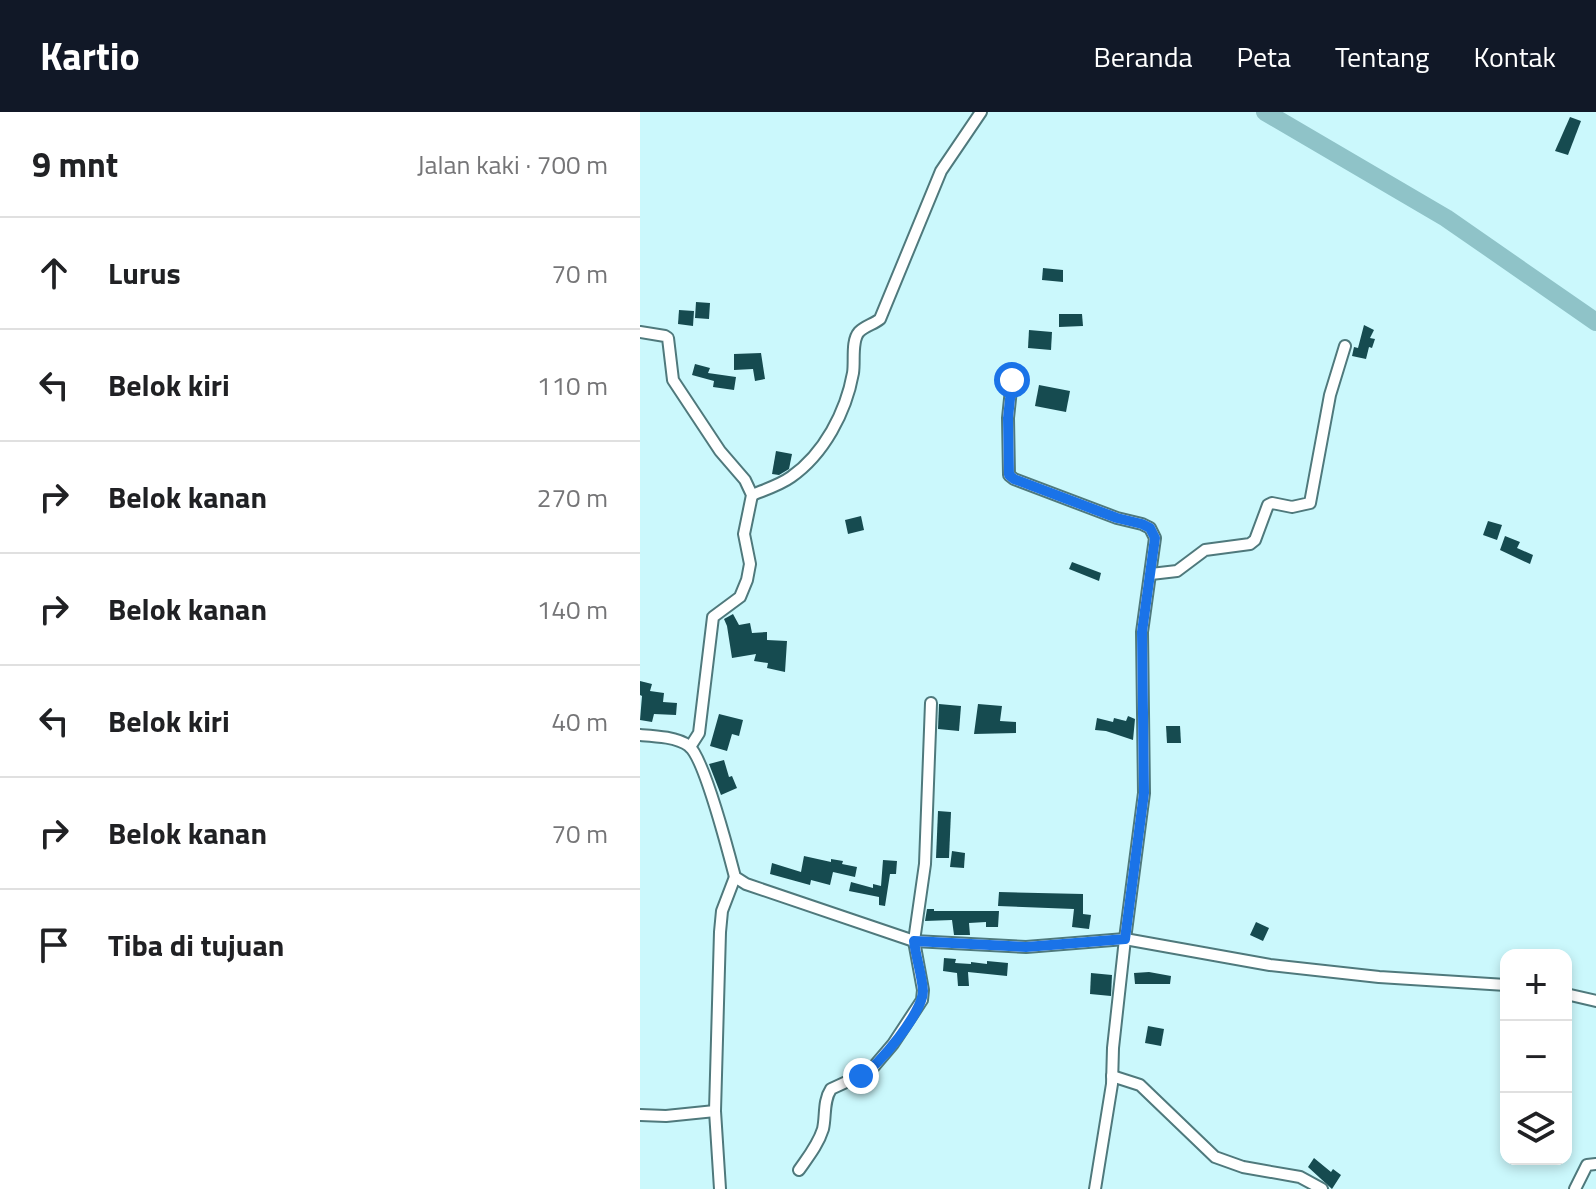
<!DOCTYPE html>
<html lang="id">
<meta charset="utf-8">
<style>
body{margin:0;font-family:"Titillium Web",sans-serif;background:#f2f2f2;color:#202124}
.controls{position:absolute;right:24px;bottom:24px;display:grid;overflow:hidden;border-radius:16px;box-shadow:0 4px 12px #0003}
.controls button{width:72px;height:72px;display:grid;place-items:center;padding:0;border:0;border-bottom:2px solid #e0e0e0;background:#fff;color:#202124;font:40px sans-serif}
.stop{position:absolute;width:24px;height:24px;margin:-18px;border:6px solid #1a73e8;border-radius:50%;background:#fff}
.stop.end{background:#1a73e8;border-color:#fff;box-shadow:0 2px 8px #0008}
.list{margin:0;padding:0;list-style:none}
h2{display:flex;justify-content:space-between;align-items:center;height:104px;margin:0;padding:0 32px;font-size:34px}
h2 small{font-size:26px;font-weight:400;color:#757577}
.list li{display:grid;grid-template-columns:52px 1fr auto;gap:24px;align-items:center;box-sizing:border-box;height:112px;padding:0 32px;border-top:2px solid #e0e0e0}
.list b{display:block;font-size:30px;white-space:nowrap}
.list em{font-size:26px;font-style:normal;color:#757577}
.icon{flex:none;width:44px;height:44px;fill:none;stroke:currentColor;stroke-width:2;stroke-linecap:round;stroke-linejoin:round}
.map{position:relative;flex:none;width:956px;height:1077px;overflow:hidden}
header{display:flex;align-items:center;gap:48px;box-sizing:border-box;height:112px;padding:0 40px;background:#111827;color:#fff}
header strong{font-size:38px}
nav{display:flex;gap:44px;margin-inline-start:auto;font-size:28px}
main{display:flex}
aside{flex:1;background:#fff}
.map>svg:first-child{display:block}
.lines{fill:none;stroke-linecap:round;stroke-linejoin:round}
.river{stroke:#8fc3c8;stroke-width:18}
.building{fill:#164b50}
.minor-casing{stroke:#4f797c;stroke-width:14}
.minor{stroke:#fff;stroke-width:10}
.route{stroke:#1a73e8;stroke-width:10}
</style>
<header>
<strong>Kartio</strong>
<nav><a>Beranda</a><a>Peta</a><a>Tentang</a><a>Kontak</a></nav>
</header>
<main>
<aside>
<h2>9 mnt<small>Jalan kaki · 700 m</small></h2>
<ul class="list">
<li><svg class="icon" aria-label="ahead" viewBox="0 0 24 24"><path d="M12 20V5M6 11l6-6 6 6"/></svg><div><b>Lurus</b></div><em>70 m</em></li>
<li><svg class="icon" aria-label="left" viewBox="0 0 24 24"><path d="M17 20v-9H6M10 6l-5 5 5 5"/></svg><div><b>Belok kiri</b></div><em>110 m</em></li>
<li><svg class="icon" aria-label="right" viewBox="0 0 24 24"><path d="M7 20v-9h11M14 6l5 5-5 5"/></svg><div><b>Belok kanan</b></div><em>270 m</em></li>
<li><svg class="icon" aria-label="right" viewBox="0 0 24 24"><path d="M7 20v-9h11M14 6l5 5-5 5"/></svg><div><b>Belok kanan</b></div><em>140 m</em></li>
<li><svg class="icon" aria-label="left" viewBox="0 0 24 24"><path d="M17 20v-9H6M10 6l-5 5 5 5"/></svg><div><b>Belok kiri</b></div><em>40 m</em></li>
<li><svg class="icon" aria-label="right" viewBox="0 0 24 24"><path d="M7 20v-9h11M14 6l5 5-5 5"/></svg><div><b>Belok kanan</b></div><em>70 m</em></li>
<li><svg class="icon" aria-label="arrive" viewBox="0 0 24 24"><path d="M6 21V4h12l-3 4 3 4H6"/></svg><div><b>Tiba di tujuan</b></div></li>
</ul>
</aside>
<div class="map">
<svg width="956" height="1077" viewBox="0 0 956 1077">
<rect width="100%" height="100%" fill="#cbf8fc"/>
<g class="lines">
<path class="river" d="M625,0L806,106L956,210"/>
</g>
<g class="building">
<path d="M930,5L941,9L928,43L915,39Z"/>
<path d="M403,156L423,158V170L402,168Z"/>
<path d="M56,190L70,191L69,207L55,206Z"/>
<path d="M39,198L54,199L53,214L38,212Z"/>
<path d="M419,202H442L443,214L419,215Z"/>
<path d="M724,213L734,218L730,226L735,227L732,236L729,235L726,247L712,244L714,235L718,236Z"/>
<path d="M389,218L412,220L411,238L388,236Z"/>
<path d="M121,241L125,267L115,269L113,257L94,258V242Z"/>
<path d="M55,252L70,256L68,261L96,265L94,278L73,275L74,269L52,263Z"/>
<path d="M399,273L430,279L426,300L395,294Z"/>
<path d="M136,339L152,342L149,357L139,363L132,362Z"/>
<path d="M221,404L224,418L208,422L205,408Z"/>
<path d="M848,409L862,413L857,428L843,423Z"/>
<path d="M865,424L880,430L877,436L893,443L890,452L860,438Z"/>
<path d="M432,450L461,461L459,469L429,457Z"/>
<path d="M93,502L99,513L110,511L112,521L127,520V528L147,529L145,560L127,556L128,551L114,549L116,542L92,546L87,514L84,507Z"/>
<path d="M0,569L12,572L10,579L24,581L23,590L37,591L36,603L14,602L12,610L0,608L2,584L0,583Z"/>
<path d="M299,592L321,594L319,619L298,617Z"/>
<path d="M338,592L362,594L360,609L376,610V621L334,622Z"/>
<path d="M79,602L103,608L99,624L92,622L87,639L70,634Z"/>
<path d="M488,604L495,607L493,628L466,619L455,618L457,606L473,610L474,606L486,609Z"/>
<path d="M526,614H540L541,631H527Z"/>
<path d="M84,648L89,665L92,664L97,676L81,683L69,652Z"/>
<path d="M298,699L311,700L309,746H296Z"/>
<path d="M312,739L325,741L324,756L310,755Z"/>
<path d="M164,744L191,750V747L203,749L202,752L217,755L215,765L193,760L190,773L171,768L170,773L130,762L132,751L161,760Z"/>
<path d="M243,748L257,749L256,762H250L245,794L239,793V785L209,779L211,770L233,776V772L241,774Z"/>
<path d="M359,780L443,782V802L451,803L449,817L432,815L434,797L358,794Z"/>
<path d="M287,797H294V799H359L358,815H346V810L329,811L330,823H314L312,808L285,809Z"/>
<path d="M616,810L629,816L623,829L610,823Z"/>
<path d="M304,846L316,847L315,851L331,852V850L347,852V849L368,851L367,864L328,860L329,874H318L317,861L303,859Z"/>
<path d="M509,860L531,864L530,872H495L494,861Z"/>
<path d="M451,861L472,863L471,884L450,882Z"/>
<path d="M508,914L524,917L521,934L505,931Z"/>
<path d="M674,1046L691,1060L693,1057L701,1063L692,1077L668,1055Z"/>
</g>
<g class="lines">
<defs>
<g id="minor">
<path d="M0,220L25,224L28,226L33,268L80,339L105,368L112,383L104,422L110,452L107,468L100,485L73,505L59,621L50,635"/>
<path d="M372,268L368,306L369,363L374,367L477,406L502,412L510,416L515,426L502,520L504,681L485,827L473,936L472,972L455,1077"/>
<path d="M112,383C124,378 140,373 151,365C184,342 206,300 213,261C215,249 211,229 219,220C225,214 234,212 240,207L301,59L341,0"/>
<path d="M511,462L537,459L565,438L610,432L615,428L628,393L632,391L652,395L670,391L690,283L705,234"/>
<path d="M0,623C15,624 37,625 49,634C64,646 89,742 95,765L106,772L274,829L386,835L485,827L630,853L739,865L866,873"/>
<path d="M926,882L956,889"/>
<path d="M472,964L500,973L575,1045L603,1055L660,1065L682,1077"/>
<path d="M0,1003L26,1004L75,999"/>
<path d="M159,1058C168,1045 178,1033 183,1017C186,1004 183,989 191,977L230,959L253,932L282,888L283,878L274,829L285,752L291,591"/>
<path d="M80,1077L75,999L80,820L82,799L95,765"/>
<path d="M935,1077L947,1053L956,1052"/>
</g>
</defs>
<use href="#minor" class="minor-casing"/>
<use href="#minor" class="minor"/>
</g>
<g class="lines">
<path class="route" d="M221,964C238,955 283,900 283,879C282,863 276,846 274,829L386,835L485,827L504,681L502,520L515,426L510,416L502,412L477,406L374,367L369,363L368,306L372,268"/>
</g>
</svg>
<div class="controls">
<button>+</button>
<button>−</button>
<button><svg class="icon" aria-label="layers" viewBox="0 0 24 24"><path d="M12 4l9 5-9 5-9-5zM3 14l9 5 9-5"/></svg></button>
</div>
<div class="stop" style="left:372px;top:268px"></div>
<div class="stop end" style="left:221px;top:964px"></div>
</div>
</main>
